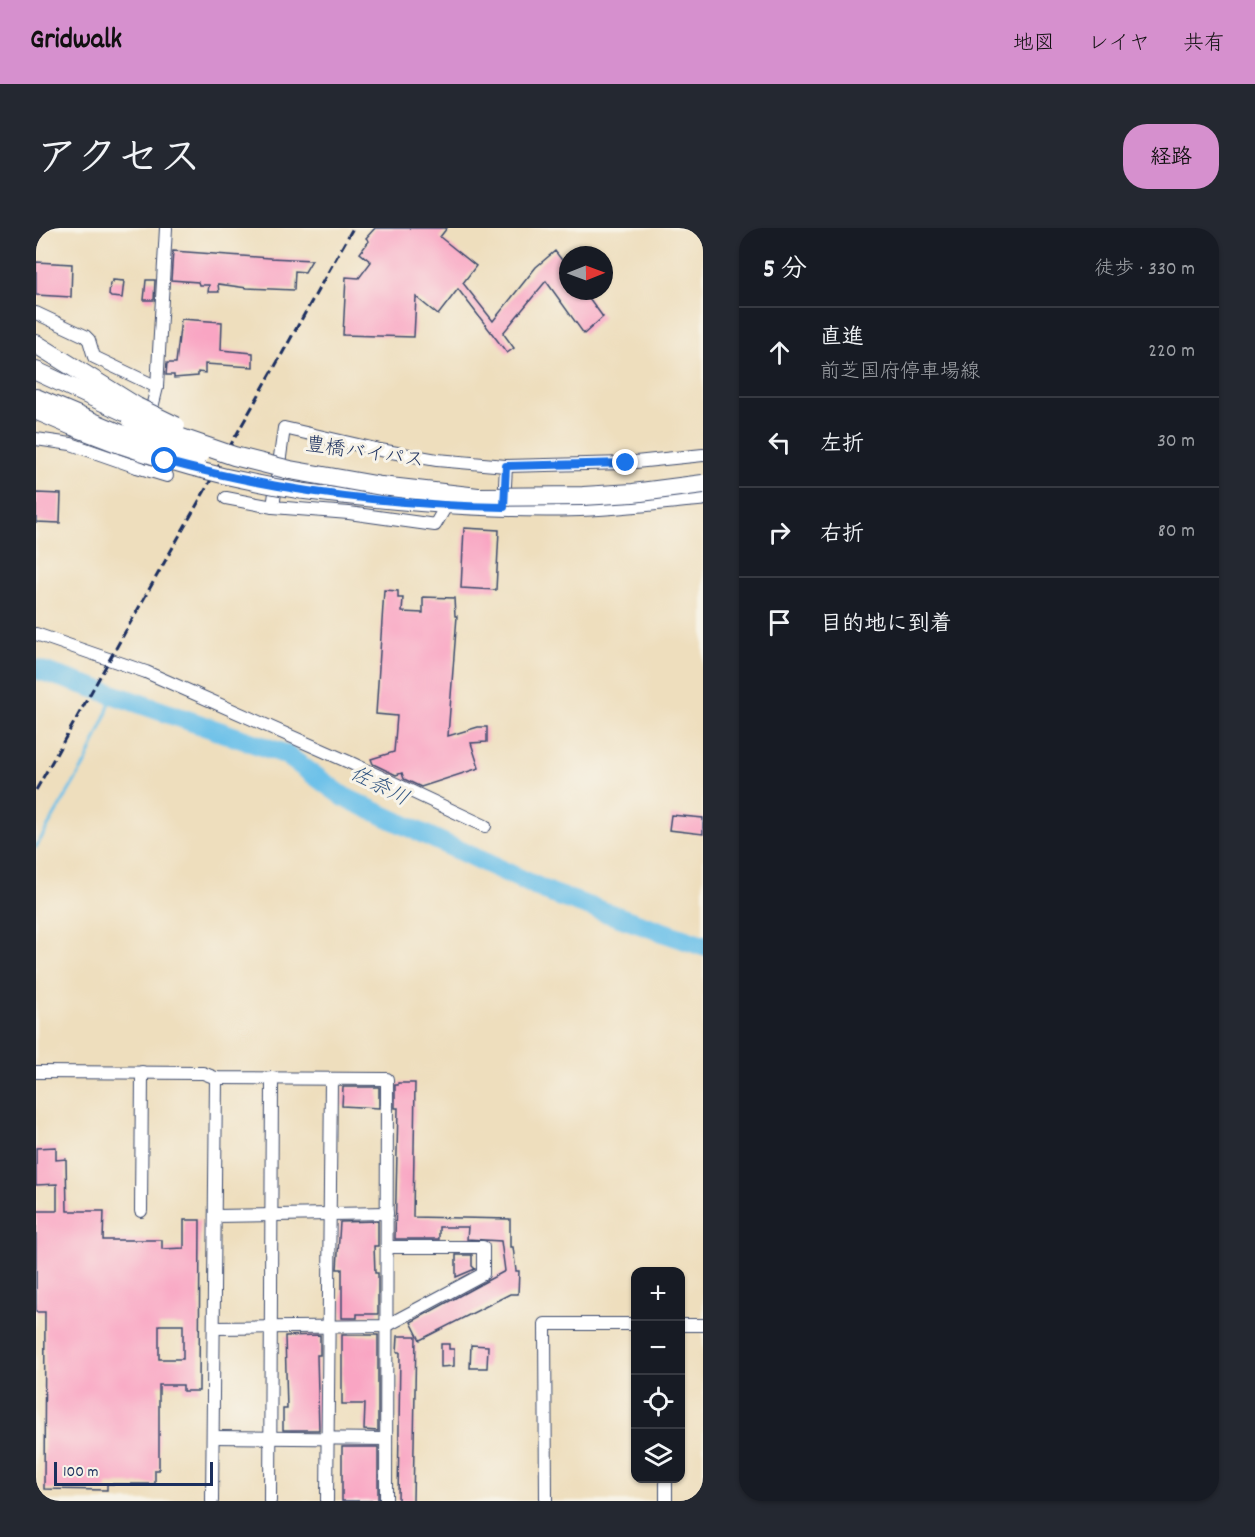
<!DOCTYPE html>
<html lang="ja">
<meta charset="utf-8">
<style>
body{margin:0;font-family:Dekko,"Klee One",sans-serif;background:#242831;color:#f1f3f6}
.controls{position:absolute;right:18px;bottom:18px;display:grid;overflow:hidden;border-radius:12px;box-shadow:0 2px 4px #0004}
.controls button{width:54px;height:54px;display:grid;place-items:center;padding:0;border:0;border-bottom:2px solid #363941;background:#171b24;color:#f1f3f6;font:30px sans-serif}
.compass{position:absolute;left:523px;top:18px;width:54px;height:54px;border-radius:50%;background:#171b24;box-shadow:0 2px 4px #0004;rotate:89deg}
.scale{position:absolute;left:18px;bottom:15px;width:159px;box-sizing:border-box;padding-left:6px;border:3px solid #1b2f5e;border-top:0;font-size:16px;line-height:21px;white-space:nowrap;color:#1b2f5e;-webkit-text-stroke:4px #f7f3e8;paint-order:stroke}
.stop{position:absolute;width:18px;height:18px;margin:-14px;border:4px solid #1a73e8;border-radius:50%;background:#fff}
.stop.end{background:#1a73e8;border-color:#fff;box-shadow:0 2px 6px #0008}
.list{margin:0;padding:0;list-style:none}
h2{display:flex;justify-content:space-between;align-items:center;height:78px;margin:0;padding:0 24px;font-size:26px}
h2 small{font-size:20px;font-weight:400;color:#9ea1a6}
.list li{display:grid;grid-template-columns:39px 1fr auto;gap:18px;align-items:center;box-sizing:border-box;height:90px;padding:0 24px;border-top:2px solid #363941}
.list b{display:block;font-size:22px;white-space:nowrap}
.list p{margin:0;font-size:20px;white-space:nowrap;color:#9ea1a6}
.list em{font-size:20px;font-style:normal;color:#9ea1a6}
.icon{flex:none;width:33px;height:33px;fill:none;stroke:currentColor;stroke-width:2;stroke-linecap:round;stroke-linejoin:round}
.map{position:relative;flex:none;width:667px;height:1273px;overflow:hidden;border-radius:24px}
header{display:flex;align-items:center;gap:36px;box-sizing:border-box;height:84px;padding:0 30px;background:#d690ce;color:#111}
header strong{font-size:28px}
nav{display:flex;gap:33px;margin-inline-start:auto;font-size:21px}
.intro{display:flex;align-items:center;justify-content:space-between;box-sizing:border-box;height:144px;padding:0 36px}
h1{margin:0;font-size:42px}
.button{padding:15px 27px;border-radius:24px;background:#d690ce;color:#111;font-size:21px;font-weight:700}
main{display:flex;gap:36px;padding:0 36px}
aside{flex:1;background:#171b24;border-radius:24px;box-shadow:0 2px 4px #0004}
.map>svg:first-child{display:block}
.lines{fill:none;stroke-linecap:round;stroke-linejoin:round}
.stream{stroke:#6dc1e9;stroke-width:3}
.river{stroke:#6dc1e9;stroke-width:20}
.building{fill:#f9a5c3;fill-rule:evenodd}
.minor-casing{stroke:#3b496c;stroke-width:14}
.major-casing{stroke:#3b496c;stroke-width:17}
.highway-casing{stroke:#3b496c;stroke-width:20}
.minor{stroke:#fff;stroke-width:12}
.major{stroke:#fff;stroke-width:15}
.highway{stroke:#fff;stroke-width:18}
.rail{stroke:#1b2f5e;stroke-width:3;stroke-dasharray:9 4.5;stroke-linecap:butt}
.major-bridge-casing{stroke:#3b496c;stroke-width:17;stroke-linecap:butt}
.highway-bridge-casing{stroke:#3b496c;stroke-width:20;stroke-linecap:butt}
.major-bridge{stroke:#fff;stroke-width:15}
.highway-bridge{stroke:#fff;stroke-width:18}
.route{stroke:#1a73e8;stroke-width:8}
.labels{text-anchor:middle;stroke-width:6;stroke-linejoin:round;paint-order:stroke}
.street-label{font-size:20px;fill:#1b2f5e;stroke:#f7f3e8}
.water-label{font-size:21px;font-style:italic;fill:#305481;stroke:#f7f3e8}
</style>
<header>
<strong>Gridwalk</strong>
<nav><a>地図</a><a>レイヤ</a><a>共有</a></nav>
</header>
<div class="intro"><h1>アクセス</h1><a class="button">経路</a></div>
<main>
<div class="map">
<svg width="667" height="1273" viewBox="0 0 667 1273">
<rect width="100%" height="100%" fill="#f7f3e8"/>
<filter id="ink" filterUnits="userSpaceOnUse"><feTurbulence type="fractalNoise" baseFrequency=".0167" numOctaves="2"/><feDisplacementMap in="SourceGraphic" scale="12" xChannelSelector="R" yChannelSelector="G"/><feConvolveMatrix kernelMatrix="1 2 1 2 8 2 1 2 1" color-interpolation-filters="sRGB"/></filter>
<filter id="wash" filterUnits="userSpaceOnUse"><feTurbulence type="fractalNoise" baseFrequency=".008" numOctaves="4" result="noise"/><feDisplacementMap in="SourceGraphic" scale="24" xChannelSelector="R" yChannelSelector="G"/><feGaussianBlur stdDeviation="1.35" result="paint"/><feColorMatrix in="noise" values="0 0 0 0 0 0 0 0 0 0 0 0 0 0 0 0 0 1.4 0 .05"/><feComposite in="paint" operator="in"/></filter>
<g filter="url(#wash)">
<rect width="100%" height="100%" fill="#eedebd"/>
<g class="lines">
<path class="stream" d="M0,619L50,534L69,490L76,466"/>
<path class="river" d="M0,441L76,466L249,526L308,569L517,666L667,718"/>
</g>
<g id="blocks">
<g class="building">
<path d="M339,0H411L404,9L440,38L427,55L457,93L500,39L519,23L532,40V63H548L567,89L548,106L510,53L467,105L478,120L471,125L422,61L402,87L380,69L378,109L307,107L310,49L323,50L335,34L324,25L333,13L330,10Z"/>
<path d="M137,23L234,30L276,32L269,44L259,43L258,62L211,60L182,56L183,64H172L173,57H163L162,54L135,52Z"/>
<path d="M0,34L36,36L35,69L0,67Z"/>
<path d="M77,52L88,53L86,70L75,69L73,67L74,55L77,54Z"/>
<path d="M110,52H119L118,72H108Z"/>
<path d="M145,91L186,94L185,122L217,125V139L169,136V145L162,144V148L138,150V147H130L131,135H140Z"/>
<path d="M0,265L25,266L24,295L0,294Z"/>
<path d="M428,300L463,302L460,362L425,360Z"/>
<path d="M348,362L362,363V370H367L366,384L387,385V369L418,370L419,388H421L412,508L442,499H451V514L435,515L443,540L385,559L368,551L366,545L360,547L337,536L335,531L358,524L361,488L340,486Z"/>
<path d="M635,587L667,590V606L633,602Z"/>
<path d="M362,855H379L377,989L474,991V1019H477L480,1043H483L482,1066H474L384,1112L375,1094L469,1043L465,1013L431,1011L432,999H403V1011H359L362,880H359V857H362Z"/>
<path d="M307,859H343V880L306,878Z"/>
<path d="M20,919V932L30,931L31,983H68L67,1012H126V1021L148,1020V992H164L163,1163H147V1157H123V1242H119V1256H71V1262L8,1261L9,1084H0V983H21V956L0,957V920ZM123,1097H147V1131H123Z"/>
<path d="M342,993V1018H338L339,1045H342V1086H321V1090H306V1041H301L304,994Z"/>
<path d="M420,1027H436V1038L439,1041L420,1049Z"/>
<path d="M284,1107V1127H281L283,1202H247V1181H251L249,1108Z"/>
<path d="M306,1107H342V1203L328,1202L329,1176H306Z"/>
<path d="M362,1108H380L377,1273H362L364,1124H361Z"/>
<path d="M405,1116H413V1121H418V1138L405,1139Z"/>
<path d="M435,1117L452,1118L451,1140H434Z"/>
<rect x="306" y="1219" width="36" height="54"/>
</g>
</g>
</g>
<g filter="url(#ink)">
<use href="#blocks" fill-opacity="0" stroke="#3b496c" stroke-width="1.5"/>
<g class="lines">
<defs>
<g id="minor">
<path d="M0,85L49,108L53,112L58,129L121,159L113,192"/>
<path d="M121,159L130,0"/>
<path d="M0,211L35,216L101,239L106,218"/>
<path d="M101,239L131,248"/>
<path d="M190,270L237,279"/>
<path d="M468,276L470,238"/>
<path d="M410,278L399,297L313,285L237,279L248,200L344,222L401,232L470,238L590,235L667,227"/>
<path d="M0,406L110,444L315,535L449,598"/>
<path d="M0,844L167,845L180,850L351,851L350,1273"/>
<path d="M105,983L106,844"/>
<path d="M179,988L351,985"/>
<path d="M644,1097H667"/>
<path d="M178,1100L350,1098L447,1046V1019H351"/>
<path d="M177,1209L350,1211"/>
<path d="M630,1250V1273"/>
<path d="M176,1273L180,850"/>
<path d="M234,1273L236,850"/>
<path d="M291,1273L295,851"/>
<path d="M510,1273L509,1096H600"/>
</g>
<g id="major">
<path d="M0,184L35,199L85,218"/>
<path d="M265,263C351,274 438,282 525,281C573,281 620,274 667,270"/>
</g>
<g id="highway">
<path d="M0,116L101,179"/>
<path d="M0,143L91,185"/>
<path d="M0,170L90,208"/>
</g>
</defs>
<use href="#minor" class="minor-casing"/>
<use href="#major" class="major-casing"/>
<use href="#highway" class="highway-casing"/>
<use href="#minor" class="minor"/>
<use href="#major" class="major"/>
<use href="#highway" class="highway"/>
<path class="rail" d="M0,562L317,0"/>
<defs>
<path id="major-bridge" d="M85,218C144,239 203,253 265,263"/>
<g id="highway-bridge">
<path d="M101,179L140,198"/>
<path d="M96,193L198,228L254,242L345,258L442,269L547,268L597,265L667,256"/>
<path d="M90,208L164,227"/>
</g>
</defs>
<use href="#major-bridge" class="major-bridge-casing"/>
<use href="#highway-bridge" class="highway-bridge-casing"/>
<use href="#major-bridge" class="major-bridge"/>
<use href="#highway-bridge" class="highway-bridge"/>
</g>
</g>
<g class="lines" filter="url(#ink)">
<path class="route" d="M129,233C240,263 353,277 468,279L470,238L590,235"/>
</g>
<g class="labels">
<g class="street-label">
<text transform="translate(329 223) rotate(8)" y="7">豊橋バイパス</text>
</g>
<g class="water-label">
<text transform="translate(344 557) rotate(27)" y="7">佐奈川</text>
</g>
</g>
</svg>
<div class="controls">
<button>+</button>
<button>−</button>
<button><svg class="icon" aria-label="locate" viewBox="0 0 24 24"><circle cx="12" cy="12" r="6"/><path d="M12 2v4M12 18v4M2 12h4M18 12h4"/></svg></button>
<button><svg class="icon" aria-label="layers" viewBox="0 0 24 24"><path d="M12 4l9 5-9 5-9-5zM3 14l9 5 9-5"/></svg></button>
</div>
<svg class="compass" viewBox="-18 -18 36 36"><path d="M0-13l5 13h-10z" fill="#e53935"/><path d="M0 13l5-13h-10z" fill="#9ea1a6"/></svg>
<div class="scale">100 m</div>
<div class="stop" style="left:129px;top:233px"></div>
<div class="stop end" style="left:590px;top:235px"></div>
</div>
<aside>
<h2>5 分<small>徒歩 · 330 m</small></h2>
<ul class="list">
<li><svg class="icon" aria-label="ahead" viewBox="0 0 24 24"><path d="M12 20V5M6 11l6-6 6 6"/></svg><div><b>直進</b><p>前芝国府停車場線</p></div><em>220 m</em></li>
<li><svg class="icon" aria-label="left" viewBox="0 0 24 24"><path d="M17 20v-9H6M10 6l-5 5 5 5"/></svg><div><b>左折</b></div><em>30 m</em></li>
<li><svg class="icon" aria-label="right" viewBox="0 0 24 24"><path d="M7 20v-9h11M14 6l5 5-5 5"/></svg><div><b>右折</b></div><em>80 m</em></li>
<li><svg class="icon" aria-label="arrive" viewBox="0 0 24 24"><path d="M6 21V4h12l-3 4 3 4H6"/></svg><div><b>目的地に到着</b></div></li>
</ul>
</aside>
</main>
